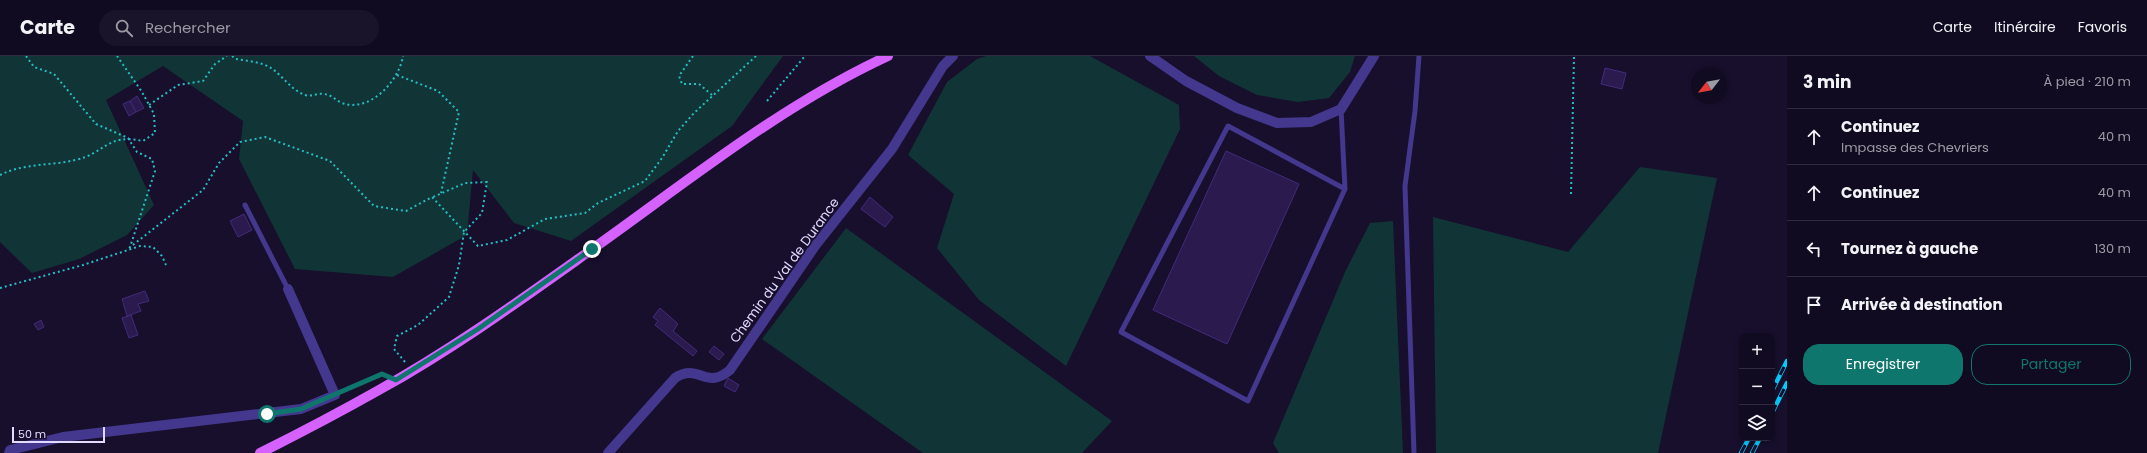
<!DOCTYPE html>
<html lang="fr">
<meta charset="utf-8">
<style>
body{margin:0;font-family:Poppins,sans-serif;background:#1a142a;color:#f1f3f6}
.controls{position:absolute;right:12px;bottom:12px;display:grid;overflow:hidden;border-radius:8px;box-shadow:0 2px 6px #0003}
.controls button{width:36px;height:36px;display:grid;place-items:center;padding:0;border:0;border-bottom:1px solid #302b3f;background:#110b21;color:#f1f3f6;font:20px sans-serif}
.compass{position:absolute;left:1691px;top:12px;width:36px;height:36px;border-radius:50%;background:#110b21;box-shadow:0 2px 6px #0003;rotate:239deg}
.scale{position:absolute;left:12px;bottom:10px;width:93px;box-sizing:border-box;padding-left:4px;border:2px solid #e2daff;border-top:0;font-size:11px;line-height:14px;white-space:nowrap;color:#e2daff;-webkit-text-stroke:3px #170f2c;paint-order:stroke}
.stop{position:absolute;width:12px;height:12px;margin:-9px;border:3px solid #0f766e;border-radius:50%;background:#fff}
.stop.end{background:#0f766e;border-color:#fff;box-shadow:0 1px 4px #0008}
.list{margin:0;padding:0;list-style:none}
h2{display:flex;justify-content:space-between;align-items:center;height:52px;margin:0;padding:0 16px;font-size:17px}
h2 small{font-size:13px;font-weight:400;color:#9c9ba5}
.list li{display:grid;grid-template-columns:26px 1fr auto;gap:12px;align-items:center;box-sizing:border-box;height:56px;padding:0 16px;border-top:1px solid #302b3f}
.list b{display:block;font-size:15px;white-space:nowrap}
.list p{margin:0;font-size:13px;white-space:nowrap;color:#9c9ba5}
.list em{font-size:13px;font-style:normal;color:#9c9ba5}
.actions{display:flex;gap:8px;padding:12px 16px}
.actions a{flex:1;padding:9px 0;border:1px solid #0f766e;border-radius:16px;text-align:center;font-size:14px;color:#0f766e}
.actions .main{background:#0f766e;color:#fff}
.icon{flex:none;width:22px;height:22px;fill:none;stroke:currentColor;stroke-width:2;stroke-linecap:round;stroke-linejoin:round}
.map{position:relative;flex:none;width:1787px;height:397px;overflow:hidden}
header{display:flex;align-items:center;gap:24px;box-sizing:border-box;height:56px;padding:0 20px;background:#110b21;border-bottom:1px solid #302b3f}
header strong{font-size:19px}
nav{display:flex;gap:22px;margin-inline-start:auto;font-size:14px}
.search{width:280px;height:36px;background:#1a142a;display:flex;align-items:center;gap:10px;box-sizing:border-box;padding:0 14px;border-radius:22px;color:#9c9ba5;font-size:15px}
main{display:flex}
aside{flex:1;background:#110b21}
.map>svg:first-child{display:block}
.green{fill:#113436}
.building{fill:#2a1a4e;stroke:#432a7c}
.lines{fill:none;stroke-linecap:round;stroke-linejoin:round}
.path{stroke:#27bec6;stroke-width:2;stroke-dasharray:2 3;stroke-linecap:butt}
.service{stroke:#43378e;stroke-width:5}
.minor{stroke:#43378e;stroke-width:10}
.primary{stroke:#d561ff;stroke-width:10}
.rail-casing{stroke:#06cbff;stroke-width:4.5}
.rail{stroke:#170f2c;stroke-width:3;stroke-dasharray:9;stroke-linecap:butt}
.route{stroke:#0f766e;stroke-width:5}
.labels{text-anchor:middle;stroke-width:3.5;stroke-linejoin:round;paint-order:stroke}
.street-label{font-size:13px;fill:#e2daff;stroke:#170f2c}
</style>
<header>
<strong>Carte</strong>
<div class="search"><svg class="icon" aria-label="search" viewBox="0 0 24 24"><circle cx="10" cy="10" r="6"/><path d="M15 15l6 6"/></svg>Rechercher</div>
<nav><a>Carte</a><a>Itinéraire</a><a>Favoris</a></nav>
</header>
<main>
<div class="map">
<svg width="1787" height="397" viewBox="0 0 1787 397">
<rect width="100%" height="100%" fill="#170f2c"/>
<g class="green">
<path d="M0,0H783L732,70L571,185L514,167L473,114L467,179L393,221L295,213L239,103L243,65L163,10L106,44L154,149L127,179L79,203L32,217L0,186Z"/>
<path d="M986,0H1090L1179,49L1180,73L1066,310L979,244L937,192L954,138L908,99L947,26L977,3Z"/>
<path d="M1194,0H1355L1350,16L1329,42L1298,46L1257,39L1219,20Z"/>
<path d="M1640,111L1717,122L1658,397H1436L1433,161L1568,196Z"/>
<path d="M1393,165L1403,397H1279L1273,387L1345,216L1370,167Z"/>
<path d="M846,172L1112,365L1082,397H923L762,283Z"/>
</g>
<g class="building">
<path d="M1605,12L1626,17L1622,33L1601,28Z"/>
<path d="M137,40L144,52L136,56L130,45Z"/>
<path d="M130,45L136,56L129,60L123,48Z"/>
<path d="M1226,95L1299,128L1227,288L1153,254Z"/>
<path d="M870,141L893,161L885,171L861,153Z"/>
<path d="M244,158L252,174L238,181L230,165Z"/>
<path d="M145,235L149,245L138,248L141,255L127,260L122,243Z"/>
<path d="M660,252L678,268L673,275L697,295L693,300L655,269L658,265L653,261Z"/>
<path d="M131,259L138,279L129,282L122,262Z"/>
<path d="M41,264L44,271L38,274L34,268Z"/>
<path d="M714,290L724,298L719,304L709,296Z"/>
<path d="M728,322L739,329L735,336L724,330Z"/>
</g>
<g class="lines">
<g class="path">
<path d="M26,0L34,11L54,18L96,68L128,82L137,96L152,103L155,115L130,191"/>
<path d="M232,0L236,3C247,5 262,6 271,12C283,20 291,34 305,39C311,41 317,37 323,38C331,38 335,44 342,47C370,57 399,25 403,0"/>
<path d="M693,0L679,20L682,28H699L712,39"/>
<path d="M397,19L438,35L459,56L441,137"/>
<path d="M767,45L805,0"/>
<path d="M149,49L178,29L203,25L215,8L227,0"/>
<path d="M0,119C24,107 50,110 75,104C105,98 106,77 143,85L155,77L154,58L142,36L117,0"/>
<path d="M1571,138L1574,0"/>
<path d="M129,192L203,134L219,107L240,86L265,81L330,105L374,150L406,155L432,141L478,190L507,184L545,163L585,157L598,147L645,125L662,102L678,75L694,57L756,0"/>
<path d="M0,232L83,209L140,190L153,191L162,200L166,209"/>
<path d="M405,306L394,293L397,280L418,269L449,241L459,209L464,176L482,157L487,126L465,127L433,141"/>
<path d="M345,335L381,319"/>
</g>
<g class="service">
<path d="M1341,53L1345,133L1228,70L1121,276L1248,345L1345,133"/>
<path d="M245,149L288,233"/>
<path d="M1414,397L1405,130L1415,55L1419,0"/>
</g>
<g class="minor">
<path d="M1150,0L1186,25L1237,52L1277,67L1311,66L1341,53L1374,0"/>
<path d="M9,397L10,394L63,381L301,353L335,339L288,233"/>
<path d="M608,397L675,322C699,306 705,335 730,314L815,190L892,93L943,10L953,0"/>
</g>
<path class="primary" d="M260,397C300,377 340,356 379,334C453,293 522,243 591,194C687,126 780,50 888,0"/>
<defs>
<g id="rail">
<path d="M1772,335L1787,305"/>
<path d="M1772,357L1787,327"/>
<path d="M1741,397L1749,382"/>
<path d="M1752,397L1760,382"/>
</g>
</defs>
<use href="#rail" class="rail-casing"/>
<use href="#rail" class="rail"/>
</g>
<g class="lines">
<path class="route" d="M267,358L301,353L382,318L396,324L478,273L592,193"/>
</g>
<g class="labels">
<g class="street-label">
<text transform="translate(784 214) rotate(-54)" y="5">Chemin du Val de Durance</text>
</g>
</g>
</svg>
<div class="controls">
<button>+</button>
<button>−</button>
<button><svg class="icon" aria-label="layers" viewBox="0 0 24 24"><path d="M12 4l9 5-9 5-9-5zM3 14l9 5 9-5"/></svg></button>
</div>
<svg class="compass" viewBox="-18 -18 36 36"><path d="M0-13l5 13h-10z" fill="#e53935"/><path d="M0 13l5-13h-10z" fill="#9c9ba5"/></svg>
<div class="scale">50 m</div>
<div class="stop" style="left:267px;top:358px"></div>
<div class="stop end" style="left:592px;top:193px"></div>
</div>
<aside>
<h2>3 min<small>À pied · 210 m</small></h2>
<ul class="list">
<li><svg class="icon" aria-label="ahead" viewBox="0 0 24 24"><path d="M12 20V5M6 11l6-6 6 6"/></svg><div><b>Continuez</b><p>Impasse des Chevriers</p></div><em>40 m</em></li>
<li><svg class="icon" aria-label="ahead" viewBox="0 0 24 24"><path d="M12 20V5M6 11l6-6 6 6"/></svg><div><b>Continuez</b></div><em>40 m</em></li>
<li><svg class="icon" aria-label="left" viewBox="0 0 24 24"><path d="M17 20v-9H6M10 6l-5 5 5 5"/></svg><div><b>Tournez à gauche</b></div><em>130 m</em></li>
<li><svg class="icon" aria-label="arrive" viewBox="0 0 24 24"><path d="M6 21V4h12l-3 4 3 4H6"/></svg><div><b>Arrivée à destination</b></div></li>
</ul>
<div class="actions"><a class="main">Enregistrer</a><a>Partager</a></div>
</aside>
</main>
